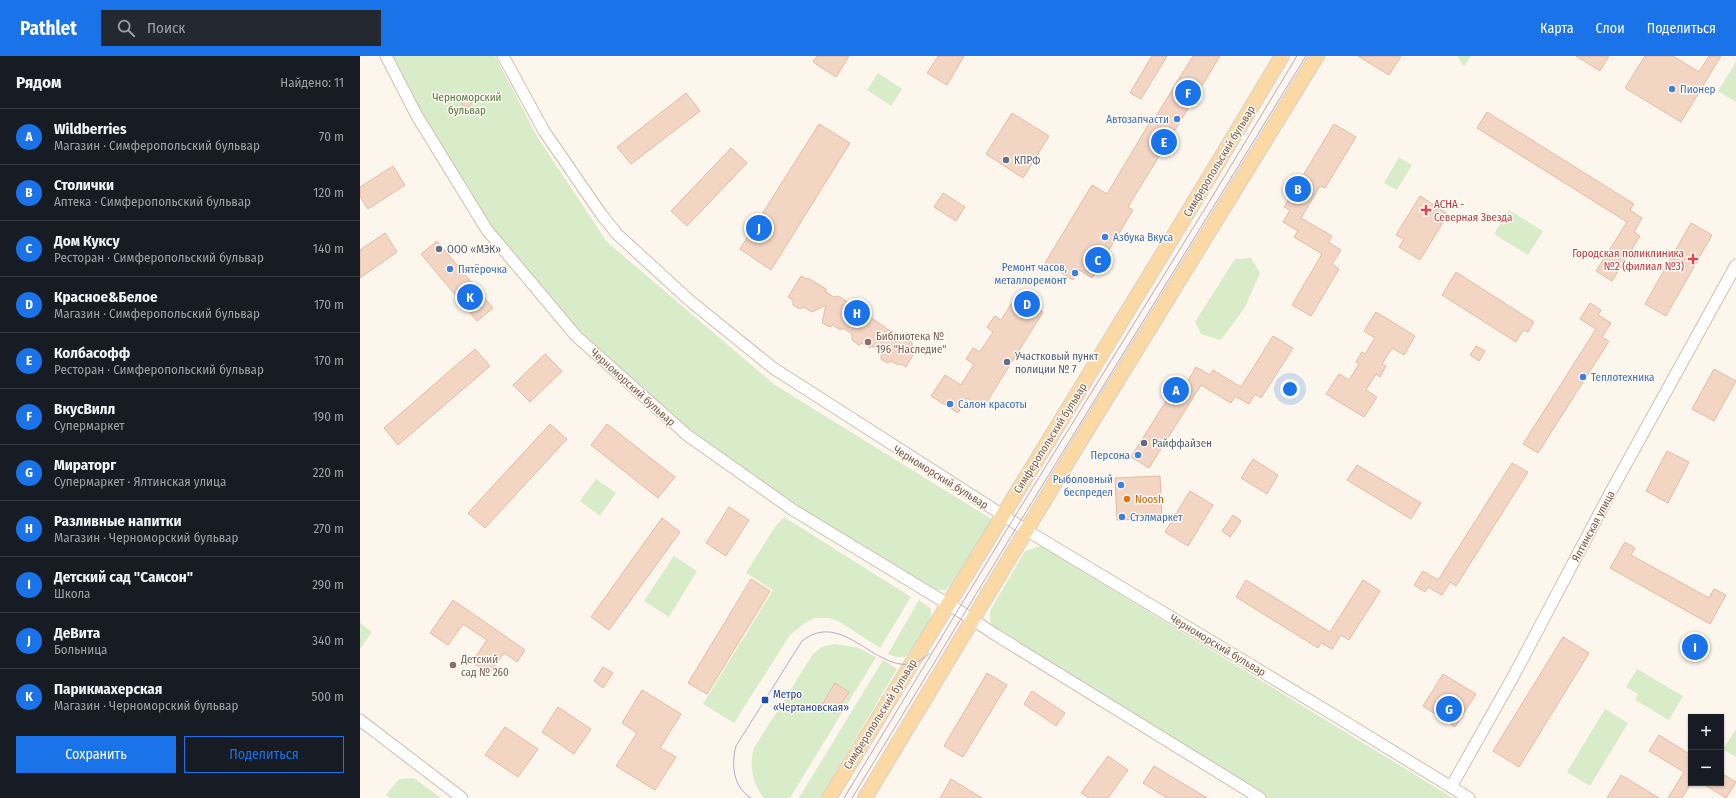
<!DOCTYPE html>
<html lang="ru">
<meta charset="utf-8">
<style>
body{margin:0;font-family:"Fira Sans Condensed",sans-serif;background:#242831;color:#f1f3f6}
.controls{position:absolute;right:12px;bottom:12px;display:grid;overflow:hidden;border-radius:0px;box-shadow:0 1px 3px #0004}
.controls button{width:36px;height:36px;display:grid;place-items:center;padding:0;border:0;border-bottom:1px solid #363941;background:#171b24;color:#f1f3f6;font:20px sans-serif}
.you{position:absolute;left:930px;top:333px;width:14px;height:14px;margin:-10px;border:3px solid #fff;border-radius:50%;background:#1a73e8;box-shadow:0 0 0 6px #1a73e833}
.badge{display:grid;place-items:center;width:26px;height:26px;border-radius:50%;background:#1a73e8;color:#fff;font-size:13px;font-weight:700}
.pin{position:absolute;translate:-50% -50%;border:2px solid #fff;box-shadow:0 1px 4px #0006}
.list{margin:0;padding:0;list-style:none}
h2{display:flex;justify-content:space-between;align-items:center;height:52px;margin:0;padding:0 16px;font-size:17px}
h2 small{font-size:13px;font-weight:400;color:#9ea1a6}
.list li{display:grid;grid-template-columns:26px 1fr auto;gap:12px;align-items:center;box-sizing:border-box;height:56px;padding:0 16px;border-top:1px solid #363941}
.list b{display:block;font-size:15px;white-space:nowrap}
.list p{margin:0;font-size:13px;white-space:nowrap;color:#9ea1a6}
.list em{font-size:13px;font-style:normal;color:#9ea1a6}
.actions{display:flex;gap:8px;padding:12px 16px}
.actions a{flex:1;padding:9px 0;border:1px solid #1a73e8;border-radius:0px;text-align:center;font-size:14px;color:#1a73e8}
.actions .main{background:#1a73e8;color:#fff}
.icon{flex:none;width:22px;height:22px;fill:none;stroke:currentColor;stroke-width:2;stroke-linecap:round;stroke-linejoin:round}
.map{position:relative;flex:none;width:1376px;height:742px;overflow:hidden}
header{display:flex;align-items:center;gap:24px;box-sizing:border-box;height:56px;padding:0 20px;background:#1a73e8;color:#fff}
header strong{font-size:19px}
nav{display:flex;gap:22px;margin-inline-start:auto;font-size:14px}
.search{width:280px;height:36px;background:#242831;display:flex;align-items:center;gap:10px;box-sizing:border-box;padding:0 14px;border-radius:0px;color:#9ea1a6;font-size:15px}
main{display:flex}
aside{flex:1;background:#171b24}
.map>svg:first-child{display:block}
.green{fill:#d8ecc9;fill-rule:evenodd}
.building{fill:#f3d5c3;stroke:#e6bba3}
.lines{fill:none;stroke-linecap:round;stroke-linejoin:round}
.minor-casing{stroke:#d1beb0;stroke-width:13}
.major-casing{stroke:#dad1cd;stroke-width:16}
.minor{stroke:#fff;stroke-width:11}
.major{stroke:#fbd9a5;stroke-width:14}
.tram{stroke:#b9a8c9;stroke-width:1}
.shop-dot{fill:#3f7fe0;stroke:#fffaf3;stroke-width:1.5}
.service-dot{fill:#5c6f8a;stroke:#fffaf3;stroke-width:1.5}
.health-dot{fill:#e0444e;stroke:#fffaf3;stroke-width:1.5}
.education-dot{fill:#8d6e63;stroke:#fffaf3;stroke-width:1.5}
.food-dot{fill:#e8710a;stroke:#fffaf3;stroke-width:1.5}
.transit-dot{fill:#1a4fb4;stroke:#fffaf3;stroke-width:1.5}
.labels{text-anchor:middle;stroke-width:3;stroke-linejoin:round;paint-order:stroke}
.shop-label{font-size:11px;fill:#366cbe;stroke:#fffaf3;text-anchor:start}
.park-label{font-size:11px;fill:#537a41;stroke:#fffaf3}
.service-label{font-size:11px;fill:#4e5e75;stroke:#fffaf3;text-anchor:start}
.street-label{font-size:11px;fill:#7a5c4d;stroke:#fffaf3}
.health-label{font-size:11px;fill:#be3a42;stroke:#fffaf3;text-anchor:start}
.education-label{font-size:11px;fill:#785e54;stroke:#fffaf3;text-anchor:start}
.food-label{font-size:11px;fill:#c56008;stroke:#fffaf3;text-anchor:start}
.transit-label{font-size:11px;fill:#164399;stroke:#fffaf3;text-anchor:start}
</style>
<header>
<strong>Pathlet</strong>
<div class="search"><svg class="icon" aria-label="search" viewBox="0 0 24 24"><circle cx="10" cy="10" r="6"/><path d="M15 15l6 6"/></svg>Поиск</div>
<nav><a>Карта</a><a>Слои</a><a>Поделиться</a></nav>
</header>
<main>
<aside>
<h2>Рядом<small>Найдено: 11</small></h2>
<ul class="list">
<li><span class="badge">A</span><div><b>Wildberries</b><p>Магазин · Симферопольский бульвар</p></div><em>70 m</em></li>
<li><span class="badge">B</span><div><b>Столички</b><p>Аптека · Симферопольский бульвар</p></div><em>120 m</em></li>
<li><span class="badge">C</span><div><b>Дом Куксу</b><p>Ресторан · Симферопольский бульвар</p></div><em>140 m</em></li>
<li><span class="badge">D</span><div><b>Красное&amp;Белое</b><p>Магазин · Симферопольский бульвар</p></div><em>170 m</em></li>
<li><span class="badge">E</span><div><b>Колбасофф</b><p>Ресторан · Симферопольский бульвар</p></div><em>170 m</em></li>
<li><span class="badge">F</span><div><b>ВкусВилл</b><p>Супермаркет</p></div><em>190 m</em></li>
<li><span class="badge">G</span><div><b>Мираторг</b><p>Супермаркет · Ялтинская улица</p></div><em>220 m</em></li>
<li><span class="badge">H</span><div><b>Разливные напитки</b><p>Магазин · Черноморский бульвар</p></div><em>270 m</em></li>
<li><span class="badge">I</span><div><b>Детский сад &quot;Самсон&quot;</b><p>Школа</p></div><em>290 m</em></li>
<li><span class="badge">J</span><div><b>ДеВита</b><p>Больница</p></div><em>340 m</em></li>
<li><span class="badge">K</span><div><b>Парикмахерская</b><p>Магазин · Черноморский бульвар</p></div><em>500 m</em></li>
</ul>
<div class="actions"><a class="main">Сохранить</a><a>Поделиться</a></div>
</aside>
<div class="map">
<svg width="1376" height="742" viewBox="0 0 1376 742">
<rect width="100%" height="100%" fill="#fdf6ec"/>
<g class="green">
<path d="M32,0H135L178,82L247,186L415,329L633,464L594,527L585,534H576L436,449L330,374L220,275L132,171L60,57Z"/>
<path d="M1097,0H1111L1104,11Z"/>
<path d="M1376,6V46L1358,35Z"/>
<path d="M518,17L542,33L531,50L507,34Z"/>
<path d="M1039,101L1052,109L1037,134L1024,127Z"/>
<path d="M1149,154L1183,175L1168,199L1134,178Z"/>
<path d="M891,202L900,217L885,251L861,284L841,278L835,266L875,203Z"/>
<path d="M236,423L256,437L240,460L220,445Z"/>
<path d="M424,461L551,541L520,592L480,566L470,562H455L445,567L430,579L374,667L343,648L413,534L386,517L415,471Z"/>
<path d="M681,490L1093,742H908L633,574L630,563V555L665,495Z"/>
<path d="M314,500L337,515L309,561L284,545Z"/>
<path d="M559,544L570,552C571,555 572,558 571,561C569,569 555,595 549,599C542,603 534,601 528,598Z"/>
<path d="M0,567L12,576L0,593Z"/>
<path d="M474,588L499,592L516,601L430,742H404C392,728 389,709 394,692L453,598L462,591ZM475,627L489,636L475,657L462,648Z"/>
<path d="M523,604L537,613L460,742H439Z"/>
<path d="M1277,613L1323,640L1309,664L1275,644L1278,638L1266,631Z"/>
<path d="M1245,653L1268,667L1230,730L1207,716Z"/>
<path d="M1376,673V701L1363,693Z"/>
<path d="M54,722L81,742H30L26,739L39,723Z"/>
</g>
<g class="building">
<path d="M457,0H489L476,21L453,6Z"/>
<path d="M578,0H604L587,29L567,17Z"/>
<path d="M792,0H807L781,43L770,37Z"/>
<path d="M833,0H860L768,151L773,154L732,222L719,214L713,224L685,207L732,129L747,138L793,61L795,62Z"/>
<path d="M998,0H1041L1029,19Z"/>
<path d="M1216,0H1249L1240,15Z"/>
<path d="M1285,0H1313L1339,16L1349,0H1361L1321,66L1265,32Z"/>
<path d="M326,37L340,55L271,108L257,91Z"/>
<path d="M104,41L109,42L112,46L109,51L103,50L101,45Z"/>
<path d="M1127,56L1274,148L1270,154L1282,162L1274,176L1280,180L1252,225L1236,215L1267,166L1117,72Z"/>
<path d="M652,57L689,80L663,122L626,98Z"/>
<path d="M459,68L490,87L411,214L380,193Z"/>
<path d="M974,68L996,81L965,132L960,130L941,162L972,180L968,186L981,194L972,208L979,213L951,260L932,249L962,198L934,181L938,175L923,166L930,154L924,151Z"/>
<path d="M371,92L387,107L327,170L311,155Z"/>
<path d="M33,110L45,129L8,153L0,141V131Z"/>
<path d="M583,137L605,151L596,165L574,151Z"/>
<path d="M1060,140L1088,158L1060,204L1039,191L1044,183L1036,179Z"/>
<path d="M1331,167L1352,179L1306,260L1285,248Z"/>
<path d="M25,177L37,196L0,222V194Z"/>
<path d="M77,185L133,252L117,265L61,198Z"/>
<path d="M1096,216L1174,266L1168,276L1163,274L1156,286L1082,239Z"/>
<path d="M441,220L446,223L448,222L466,233V236L474,241L478,240L494,250L495,253L504,259L506,258L533,277L535,276L552,286V289L557,292L546,311L541,308L538,309L531,305L527,307L521,303V295L512,290L510,292L502,287L499,289L492,284V278L483,272L480,274L473,269L470,271L462,267L466,249L452,256L444,251L440,253L433,249V244L428,241Z"/>
<path d="M657,239L683,256L623,352L607,342L598,357L571,340L585,319L601,329L614,308L606,303L613,292L620,296L633,276L627,271L635,260L641,264Z"/>
<path d="M1230,247L1241,254L1238,259L1251,267L1242,281L1249,285L1178,397L1163,388L1236,273L1220,263Z"/>
<path d="M1016,256L1055,280L1044,299L1032,292L1022,308L1026,310L1020,321L1016,318L1006,334L1017,341L1004,361L966,338L979,318L989,324L999,308L996,306L1002,296L1005,298L1015,282L1004,275Z"/>
<path d="M913,280L933,292L901,342L895,338L889,348L875,340L871,347L841,329L789,412L771,401L821,321L828,325L836,311L850,319L853,314L881,331Z"/>
<path d="M1116,290L1125,295L1119,305L1110,299Z"/>
<path d="M115,293L130,310L38,389L24,372Z"/>
<path d="M185,298L202,315L170,346L153,329Z"/>
<path d="M1354,313L1376,325L1354,365L1332,353Z"/>
<path d="M190,368L207,383L125,472L108,457Z"/>
<path d="M247,368L315,421L298,442L231,389Z"/>
<path d="M1307,395L1329,406L1308,447L1286,435Z"/>
<path d="M893,403L918,419L907,438L881,422Z"/>
<path d="M1152,407L1168,416L1096,530L1090,526L1082,539L1068,531L1065,536L1054,529L1063,515L1078,524Z"/>
<path d="M997,409L1061,447L1051,463L987,424Z"/>
<path d="M800,420L802,462L757,464L755,422Z"/>
<path d="M830,435L853,449L828,490L805,476Z"/>
<path d="M369,451L389,464L366,500L346,487Z"/>
<path d="M873,459L881,465L870,481L862,475Z"/>
<path d="M302,462L320,476L249,574L231,561Z"/>
<path d="M1265,486L1275,492L1271,499L1349,542L1354,533L1366,539L1350,568L1250,512Z"/>
<path d="M391,523L410,535L347,638L328,627Z"/>
<path d="M886,524L970,576L1003,524L1020,535L989,584L981,579L972,593L961,587L958,592L876,541Z"/>
<path d="M93,544L165,594L157,606L144,597L129,618L112,606L127,584L103,568L88,589L70,577Z"/>
<path d="M1203,581L1229,597L1159,711L1133,695Z"/>
<path d="M243,611L253,617L243,632L234,625Z"/>
<path d="M627,617L647,629L603,701L584,690Z"/>
<path d="M1083,618L1116,638L1095,671L1063,650Z"/>
<path d="M475,627L489,636L475,657L462,649Z"/>
<path d="M282,634L321,658L300,692L316,701L295,734L256,710L277,677L262,667Z"/>
<path d="M672,635L705,657L696,670L664,648Z"/>
<path d="M198,651L231,673L214,698L182,676Z"/>
<path d="M145,671L178,693L158,721L125,699Z"/>
<path d="M1299,679L1331,699V727L1322,742H1308L1324,716L1289,695Z"/>
<path d="M748,700L768,714L748,742H729L721,737Z"/>
<path d="M794,710L847,742H807L783,727Z"/>
<path d="M1361,717L1376,726L1366,742L1342,727H1361Z"/>
<path d="M1261,719L1299,742H1247Z"/>
<path d="M591,723L622,742H580Z"/>
</g>
<g class="lines">
<defs>
<g id="minor">
<path d="M26,0L57,60L127,174L216,280L327,379L433,454L601,556L636,579L900,742"/>
<path d="M143,0L184,75L241,158L257,178L329,244L413,312L666,474L969,656L1109,742"/>
<path d="M0,664L102,742"/>
<path d="M1091,731L1153,621L1249,439L1376,209"/>
</g>
<g id="major">
<path d="M469,742C621,495 773,249 922,0"/>
<path d="M505,742L719,387L957,0"/>
</g>
</defs>
<use href="#minor" class="minor-casing"/>
<use href="#major" class="major-casing"/>
<use href="#minor" class="minor"/>
<use href="#major" class="major"/>
<g class="tram">
<path d="M391,742C373,731 371,709 376,690L442,585C488,548 526,638 569,598"/>
<path d="M484,742L652,465L846,151L937,0"/>
<path d="M492,742L658,469L946,0"/>
</g>
</g>
<g class="shop-dot">
<circle cx="1312" cy="33" r="4"/>
<circle cx="817" cy="63" r="4"/>
<circle cx="745" cy="181" r="4"/>
<circle cx="90" cy="213" r="4"/>
<circle cx="715" cy="217" r="4"/>
<circle cx="1223" cy="321" r="4"/>
<circle cx="590" cy="348" r="4"/>
<circle cx="778" cy="399" r="4"/>
<circle cx="761" cy="429" r="4"/>
<circle cx="762" cy="461" r="4"/>
</g>
<g class="service-dot">
<circle cx="646" cy="104" r="4"/>
<circle cx="79" cy="193" r="4"/>
<circle cx="647" cy="306" r="4"/>
<circle cx="784" cy="387" r="4"/>
</g>
<g class="health-dot">
<path d="M1064 148h4v4h4v4h-4v4h-4v-4h-4v-4h4z"/>
<path d="M1331 197h4v4h4v4h-4v4h-4v-4h-4v-4h4z"/>
</g>
<g class="education-dot">
<circle cx="508" cy="286" r="4"/>
<circle cx="93" cy="609" r="4"/>
</g>
<circle class="food-dot" cx="767" cy="443" r="4"/>
<rect class="transit-dot" x="401" y="640" width="8" height="8" rx="2"/>
<g class="labels">
<g class="shop-label">
<text x="1320" y="37">Пионер</text>
<text x="809" y="67" text-anchor="end">Автозапчасти</text>
<text x="753" y="185">Азбука Вкуса</text>
<text x="707" y="215" text-anchor="end">Ремонт часов,<tspan x="707" dy="13">металлоремонт</tspan></text>
<text x="98" y="217">Пятёрочка</text>
<text x="1231" y="325">Теплотехника</text>
<text x="598" y="352">Салон красоты</text>
<text x="770" y="403" text-anchor="end">Персона</text>
<text x="753" y="427" text-anchor="end">Рыболовный<tspan x="753" dy="13">беспредел</tspan></text>
<text x="770" y="465">Стэлмаркет</text>
</g>
<g class="park-label">
<text x="107" y="45">Черноморский<tspan x="107" dy="13">бульвар</tspan></text>
</g>
<g class="service-label">
<text x="654" y="108">КПРФ</text>
<text x="87" y="197">ООО «МЭК»</text>
<text x="655" y="304">Участковый пункт<tspan x="655" dy="13">полиции № 7</tspan></text>
<text x="792" y="391">Райффайзен</text>
</g>
<g class="street-label">
<text transform="translate(859 105) rotate(-59)" y="4">Симферопольский бульвар</text>
<text transform="translate(273 331) rotate(42)" y="4">Черноморский бульвар</text>
<text transform="translate(690 382) rotate(-58)" y="4">Симферопольский бульвар</text>
<text transform="translate(581 421) rotate(32)" y="4">Черноморский бульвар</text>
<text transform="translate(1233 470) rotate(-62)" y="4">Ялтинская улица</text>
<text transform="translate(858 589) rotate(31)" y="4">Черноморский бульвар</text>
<text transform="translate(520 658) rotate(-58)" y="4">Симферопольский бульвар</text>
</g>
<g class="health-label">
<text x="1074" y="152">АСНА -<tspan x="1074" dy="13">Северная Звезда</tspan></text>
<text x="1324" y="201" text-anchor="end">Городская поликлиника<tspan x="1324" dy="13">№2 (филиал №3)</tspan></text>
</g>
<g class="education-label">
<text x="516" y="284">Библиотека №<tspan x="516" dy="13">196 "Наследие"</tspan></text>
<text x="101" y="607">Детский<tspan x="101" dy="13">сад № 260</tspan></text>
</g>
<g class="food-label">
<text x="775" y="447">Noosh</text>
</g>
<g class="transit-label">
<text x="413" y="642">Метро<tspan x="413" dy="13">«Чертановская»</tspan></text>
</g>
</g>
</svg>
<div class="controls">
<button>+</button>
<button>−</button>
</div>
<div class="you"></div>
<div class="pin badge" style="left:816px;top:334px">A</div>
<div class="pin badge" style="left:938px;top:133px">B</div>
<div class="pin badge" style="left:738px;top:204px">C</div>
<div class="pin badge" style="left:667px;top:248px">D</div>
<div class="pin badge" style="left:804px;top:86px">E</div>
<div class="pin badge" style="left:828px;top:37px">F</div>
<div class="pin badge" style="left:1089px;top:653px">G</div>
<div class="pin badge" style="left:497px;top:257px">H</div>
<div class="pin badge" style="left:1335px;top:591px">I</div>
<div class="pin badge" style="left:399px;top:172px">J</div>
<div class="pin badge" style="left:110px;top:241px">K</div>
</div>
</main>
